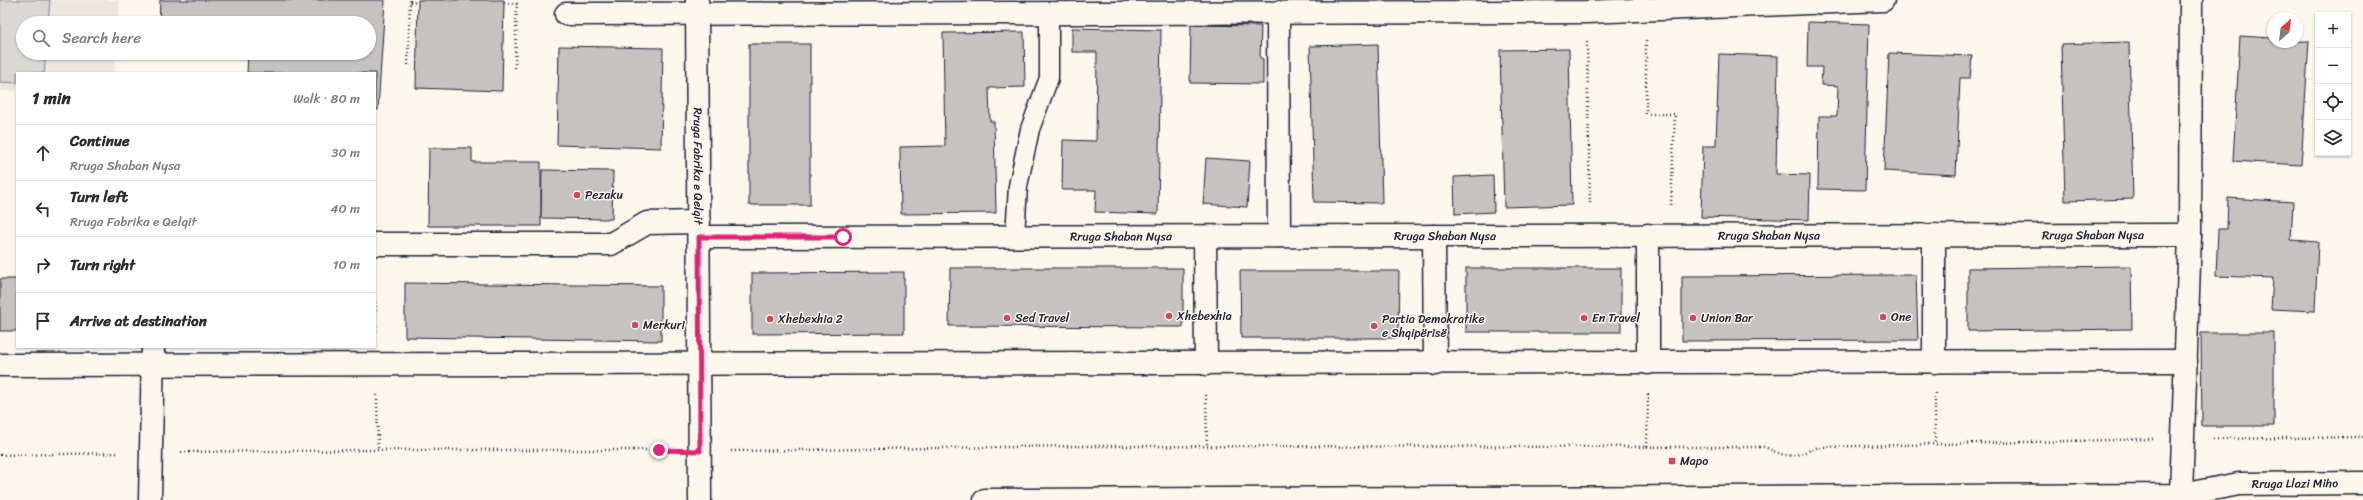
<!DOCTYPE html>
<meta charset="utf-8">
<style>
body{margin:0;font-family:Sriracha,sans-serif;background:#f2f2f3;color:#2b2b33}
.controls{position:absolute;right:12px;top:12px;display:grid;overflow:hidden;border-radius:0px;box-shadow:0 1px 3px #0004}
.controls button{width:36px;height:36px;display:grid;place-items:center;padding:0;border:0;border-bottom:1px solid #e1e1e2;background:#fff;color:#2b2b33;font:20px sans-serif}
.compass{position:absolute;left:2267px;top:12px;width:36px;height:36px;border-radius:50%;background:#fff;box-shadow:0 1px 3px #0004;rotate:28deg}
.stop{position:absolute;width:12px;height:12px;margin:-9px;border:3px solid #db2777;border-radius:50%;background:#fff}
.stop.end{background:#db2777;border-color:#fff;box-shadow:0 1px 4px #0008}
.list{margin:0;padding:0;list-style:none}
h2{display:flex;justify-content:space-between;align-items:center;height:52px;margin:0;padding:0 16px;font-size:17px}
h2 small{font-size:13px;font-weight:400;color:#7c7c81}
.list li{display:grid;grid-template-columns:26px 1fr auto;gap:12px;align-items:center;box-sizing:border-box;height:56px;padding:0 16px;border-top:1px solid #e1e1e2}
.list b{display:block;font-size:15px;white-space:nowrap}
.list p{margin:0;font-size:13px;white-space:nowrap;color:#7c7c81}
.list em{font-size:13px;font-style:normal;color:#7c7c81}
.icon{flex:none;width:22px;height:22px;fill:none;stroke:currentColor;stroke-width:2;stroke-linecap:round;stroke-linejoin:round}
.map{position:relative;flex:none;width:2363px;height:500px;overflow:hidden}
.search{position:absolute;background:#fff;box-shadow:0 1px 3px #0004;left:16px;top:16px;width:360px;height:44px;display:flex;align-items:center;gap:10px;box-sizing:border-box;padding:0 14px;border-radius:22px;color:#7c7c81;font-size:15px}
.panel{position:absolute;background:#fff;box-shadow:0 1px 3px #0004;left:16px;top:72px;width:360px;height:276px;border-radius:0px}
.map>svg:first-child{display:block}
.built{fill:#ebe7df}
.green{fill:#dbd8d3;stroke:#7e7d87}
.building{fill:#c6c2c0;stroke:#22223b}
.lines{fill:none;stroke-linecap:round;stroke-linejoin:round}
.lane-casing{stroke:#22223b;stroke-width:21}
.street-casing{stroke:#22223b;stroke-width:25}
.secondary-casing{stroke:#22223b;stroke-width:25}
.primary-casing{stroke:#22223b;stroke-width:25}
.path{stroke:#22223b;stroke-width:2.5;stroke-dasharray:1 3;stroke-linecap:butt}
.lane{stroke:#fbf7ec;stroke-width:18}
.street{stroke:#fbf7ec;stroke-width:22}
.secondary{stroke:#fbf7ec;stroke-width:22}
.primary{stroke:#fbf7ec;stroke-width:22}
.route{stroke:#db2777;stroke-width:5}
.poi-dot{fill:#d1495b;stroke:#fbf7ec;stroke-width:1.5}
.labels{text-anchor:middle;stroke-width:3;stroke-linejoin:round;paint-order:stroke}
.street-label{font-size:12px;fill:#22223b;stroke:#fbf7ec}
.poi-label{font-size:12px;fill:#22223b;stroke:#fbf7ec;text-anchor:start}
</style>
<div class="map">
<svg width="2363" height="500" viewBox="0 0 2363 500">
<rect width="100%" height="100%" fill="#fbf7ec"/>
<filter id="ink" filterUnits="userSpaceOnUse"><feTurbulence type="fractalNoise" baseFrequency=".025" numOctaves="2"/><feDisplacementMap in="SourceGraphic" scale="8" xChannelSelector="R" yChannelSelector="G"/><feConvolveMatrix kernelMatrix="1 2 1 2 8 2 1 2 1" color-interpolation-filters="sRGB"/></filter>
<g filter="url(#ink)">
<path class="built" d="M0,0H120L118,23H23V53H116L114,73H17V91H0Z"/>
<path class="green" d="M0,0H50L48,23H23V53H46L44,73H17V83L0,82Z"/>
<g class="building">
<path d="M160,0H385L378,110H375V73H247L248,53H369V23H159Z"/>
<path d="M418,0H504L502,91L416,88Z"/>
<path d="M1808,22L1869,24L1865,190L1818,189L1819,116H1837L1838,86L1821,85L1822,67H1807Z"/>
<path d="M1191,25L1261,26L1260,58L1263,59V84L1190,83Z"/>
<path d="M1072,28L1161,30L1158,214L1095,212L1096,190H1062L1063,140L1096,141L1097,52H1072Z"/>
<path d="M1024,32L1025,87L989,88L990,121L994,122L996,213L901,214L900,147L945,146L943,33Z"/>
<path d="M2240,36L2273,38V42L2309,41L2301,165L2233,161Z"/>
<path d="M2129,42L2133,199L2065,201L2061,44Z"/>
<rect x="749" y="44" width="61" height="161"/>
<path d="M1378,44L1382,203L1314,202L1310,46Z"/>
<path d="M559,46L663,48L661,148L557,145Z"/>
<path d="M1569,49L1572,205L1504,207L1500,50Z"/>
<path d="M1889,53L1972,56L1970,78H1960L1956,175L1884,171Z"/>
<path d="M1719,54L1778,56L1776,174L1810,175L1809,220L1701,217L1703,146H1716Z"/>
<path d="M429,148H472V162H541V226H428Z"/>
<path d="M1206,158L1250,161L1247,207L1203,204Z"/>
<path d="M542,170L613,171L612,219L541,218Z"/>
<path d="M1493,175L1494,212L1455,214L1454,177Z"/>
<path d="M2228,198L2293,202L2291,240L2318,242L2315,311L2271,309L2273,278L2216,276L2218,229H2227Z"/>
<path d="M2131,266L2132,329L1968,331V268Z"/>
<path d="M950,268H1183V327L949,326Z"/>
<rect x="1466" y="268" width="155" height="64"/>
<path d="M1240,271H1399L1398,338H1241Z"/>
<path d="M904,272V333L752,334V273Z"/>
<path d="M1916,275L1918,340L1682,341V276Z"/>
<rect x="0" y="279" width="17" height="52"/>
<path d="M405,283L661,286V341L405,337Z"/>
<path d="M2201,333H2274V426H2202Z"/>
</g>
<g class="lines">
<defs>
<path id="lane" d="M1015,236L1018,186L1030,129L1049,78V12"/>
<g id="street">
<path d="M1278,12L1279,236"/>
<path d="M566,14L1586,12L1883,0"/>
<path d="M1648,235V363"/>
<path d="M1934,235V362"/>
<path d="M1434,236L1435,364"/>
<path id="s1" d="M699,237L2190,235"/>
<path d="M1205,237L1206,364"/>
<path d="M375,244H611L647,223L699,222"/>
<path d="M0,365L2186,361"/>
<path d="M2181,495L2190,235L2191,0"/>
<path d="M150,500L153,347"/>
</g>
<g id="secondary">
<path id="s2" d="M697,0L700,500"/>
</g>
<g id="primary">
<path id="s3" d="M985,500L2181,495L2239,484L2363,483"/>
</g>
</defs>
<use href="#lane" class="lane-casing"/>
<use href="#street" class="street-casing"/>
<use href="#secondary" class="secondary-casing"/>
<use href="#primary" class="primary-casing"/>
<g class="path">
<path d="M410,2L418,3"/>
<path d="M504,3L517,4"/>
<path d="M1646,41V114H1675L1671,205"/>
<path d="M1587,42L1590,205"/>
<path d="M408,65L410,0"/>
<path d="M515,68L517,0"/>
<path d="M375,302L376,334"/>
<path d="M1935,393V444"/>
<path d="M377,395L378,450"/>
<path d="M1206,395L1207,447"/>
<path d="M2214,439L2363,437"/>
<path d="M1647,447L1648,394"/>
<path d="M731,451L1076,446L1765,447C1792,461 1795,455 1819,447L2153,439"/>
<path d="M181,452L378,450H668"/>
<path d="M0,455L120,453"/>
</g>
<use href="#lane" class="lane"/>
<use href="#street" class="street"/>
<use href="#secondary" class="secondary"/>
<use href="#primary" class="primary"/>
</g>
</g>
<g class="lines" filter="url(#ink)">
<path class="route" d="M659,450L700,451L699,237H843"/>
</g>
<g class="poi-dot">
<circle cx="577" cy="195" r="4"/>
<circle cx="1169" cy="316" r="4"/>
<circle cx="1883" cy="317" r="4"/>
<circle cx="1007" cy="318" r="4"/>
<circle cx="1584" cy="318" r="4"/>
<circle cx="1693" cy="318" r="4"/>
<circle cx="770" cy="319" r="4"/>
<circle cx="635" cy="325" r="4"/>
<circle cx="1374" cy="326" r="4"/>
<rect x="1668" y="457" width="8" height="8" rx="2"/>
</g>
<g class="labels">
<g class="street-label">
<text dy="4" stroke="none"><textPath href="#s2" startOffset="166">Rruga Fabrika e Qelqit</textPath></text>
<text dy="4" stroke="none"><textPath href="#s1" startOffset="1070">Rruga Shaban Nysa</textPath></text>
<text dy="4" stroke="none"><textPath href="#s1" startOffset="1394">Rruga Shaban Nysa</textPath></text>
<text dy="4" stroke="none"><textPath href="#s1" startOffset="422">Rruga Shaban Nysa</textPath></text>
<text dy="4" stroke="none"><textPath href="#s1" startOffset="746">Rruga Shaban Nysa</textPath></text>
<text dy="4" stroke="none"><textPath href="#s3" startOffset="1311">Rruga Llazi Miho</textPath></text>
</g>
<g class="poi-label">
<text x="585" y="199">Pezaku</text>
<text x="1177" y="320">Xhebexhia</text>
<text x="1891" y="321">One</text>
<text x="1015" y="322">Sed Travel</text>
<text x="1592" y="322">En Travel</text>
<text x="1701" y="322">Union Bar</text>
<text x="778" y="323">Xhebexhia 2</text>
<text x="1382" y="323">Partia Demokratike<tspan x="1382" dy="14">e Shqipërisë</tspan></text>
<text x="643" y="329">Merkuri</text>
<text x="1680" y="465">Mapo</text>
</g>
</g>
</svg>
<div class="controls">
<button>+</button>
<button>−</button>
<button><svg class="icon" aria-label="locate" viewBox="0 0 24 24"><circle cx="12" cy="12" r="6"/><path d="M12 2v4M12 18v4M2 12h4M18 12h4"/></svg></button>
<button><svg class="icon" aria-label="layers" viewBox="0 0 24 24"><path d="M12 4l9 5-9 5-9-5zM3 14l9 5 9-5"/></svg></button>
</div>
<svg class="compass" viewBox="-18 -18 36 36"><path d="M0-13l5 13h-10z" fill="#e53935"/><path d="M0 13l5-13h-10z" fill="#7c7c81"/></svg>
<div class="stop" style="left:843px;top:237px"></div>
<div class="stop end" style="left:659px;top:450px"></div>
<div class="search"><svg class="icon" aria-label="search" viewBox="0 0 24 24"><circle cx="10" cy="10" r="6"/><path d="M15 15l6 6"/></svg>Search here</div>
<section class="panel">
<h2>1 min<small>Walk · 80 m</small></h2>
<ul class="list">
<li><svg class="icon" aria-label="ahead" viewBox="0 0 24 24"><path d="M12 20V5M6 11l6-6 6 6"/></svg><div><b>Continue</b><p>Rruga Shaban Nysa</p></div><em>30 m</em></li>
<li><svg class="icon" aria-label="left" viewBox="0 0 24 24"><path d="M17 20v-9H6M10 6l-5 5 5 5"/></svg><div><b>Turn left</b><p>Rruga Fabrika e Qelqit</p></div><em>40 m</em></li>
<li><svg class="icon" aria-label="right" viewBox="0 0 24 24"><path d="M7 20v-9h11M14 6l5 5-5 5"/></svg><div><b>Turn right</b></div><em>10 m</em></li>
<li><svg class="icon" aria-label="arrive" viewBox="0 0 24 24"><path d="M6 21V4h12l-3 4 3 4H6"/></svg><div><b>Arrive at destination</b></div></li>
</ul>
</section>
</div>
